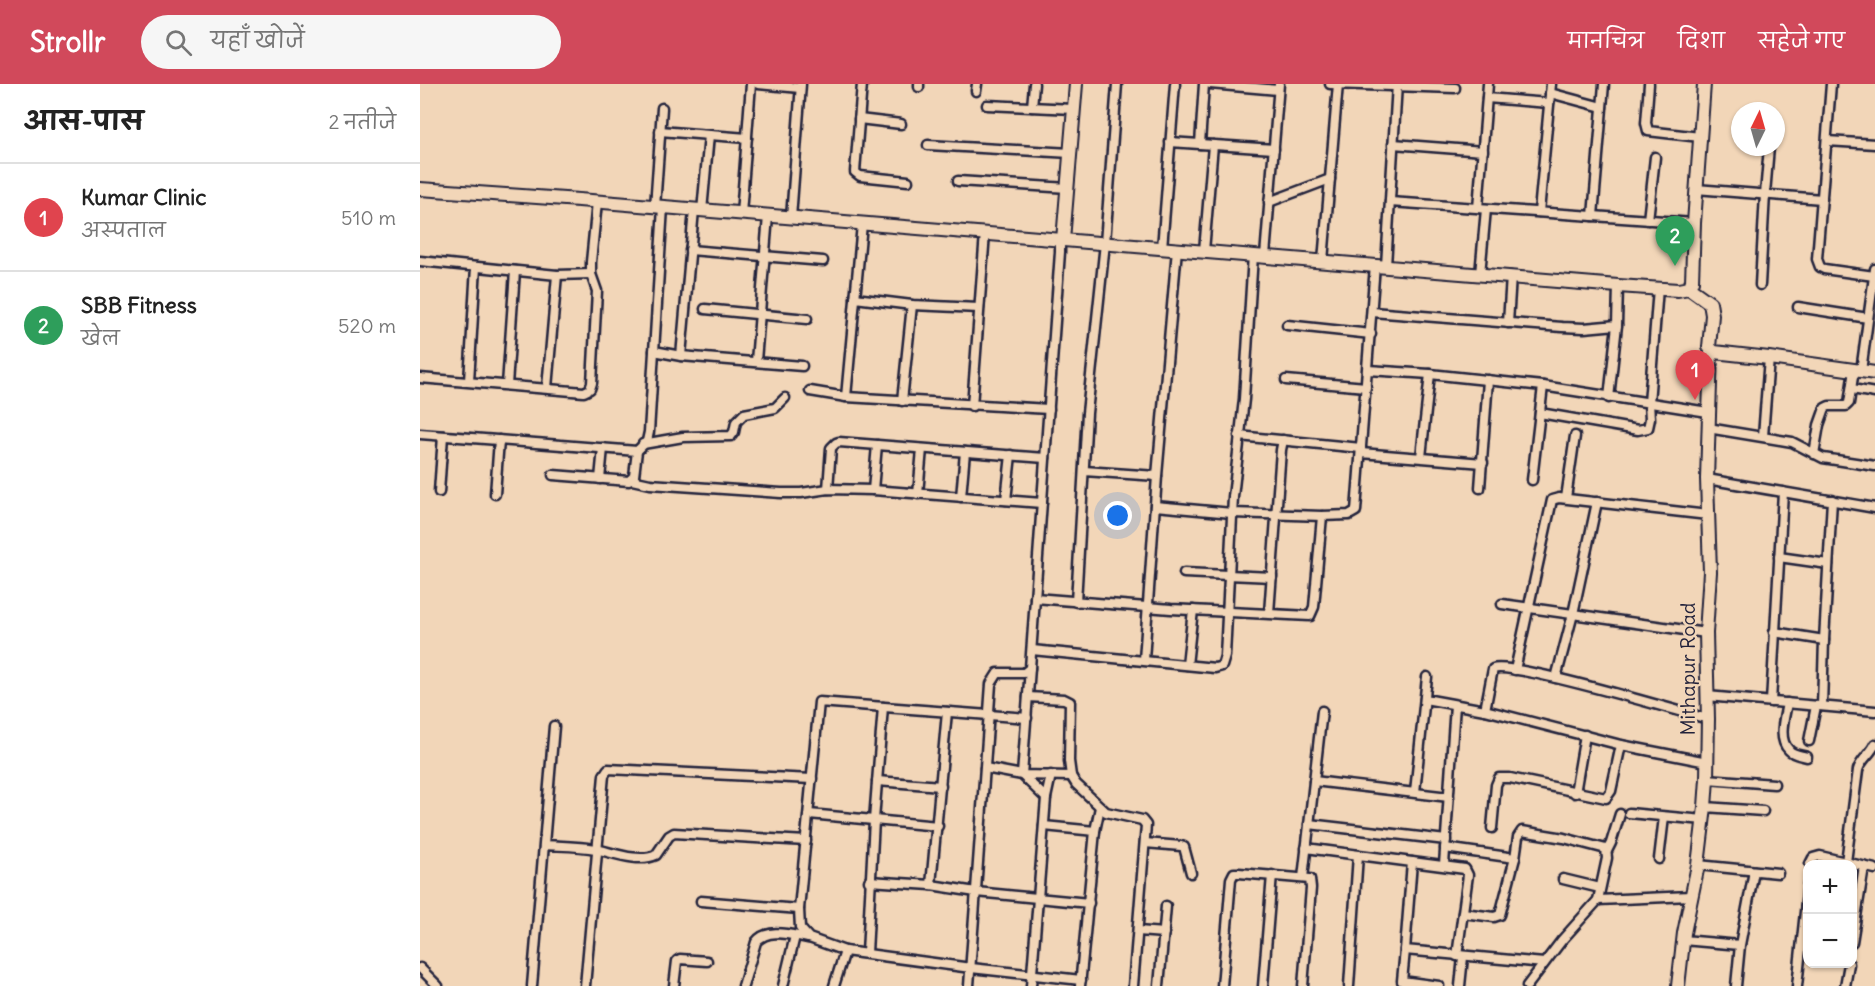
<!DOCTYPE html>
<html lang="hi">
<meta charset="utf-8">
<style>
body{margin:0;font-family:Delius,"Playpen Sans Deva",sans-serif;background:#f6f6f6;color:#222}
.controls{position:absolute;right:18px;bottom:18px;display:grid;overflow:hidden;border-radius:12px;box-shadow:0 2px 4px #0004}
.controls button{width:54px;height:54px;display:grid;place-items:center;padding:0;border:0;border-bottom:2px solid #e0e0e0;background:#fff;color:#222;font:30px sans-serif}
.compass{position:absolute;left:1311px;top:18px;width:54px;height:54px;border-radius:50%;background:#fff;box-shadow:0 2px 4px #0004;rotate:5deg}
.you{position:absolute;left:698px;top:432px;width:21px;height:21px;margin:-15px;border:4px solid #fff;border-radius:50%;background:#1a73e8;box-shadow:0 0 0 9px #1a73e833}
.badge{display:grid;place-items:center;width:39px;height:39px;border-radius:50%;background:#d1495b;color:#fff;font-size:20px;font-weight:700}
.pin{position:absolute;translate:-50% -50px;filter:drop-shadow(0 2px 3px #0008)}
.pin::after{content:'';position:absolute;top:32px;width:21px;height:18px;background:inherit;clip-path:polygon(0 0,100% 0,50% 100%)}
.list{margin:0;padding:0;list-style:none}
h2{display:flex;justify-content:space-between;align-items:center;height:78px;margin:0;padding:0 24px;font-size:26px}
h2 small{font-size:20px;font-weight:400;color:#767676}
.list li{display:grid;grid-template-columns:39px 1fr auto;gap:18px;align-items:center;box-sizing:border-box;height:108px;padding:0 24px;border-top:2px solid #e0e0e0}
.list b{display:block;font-size:22px;white-space:nowrap}
.list p{margin:0;font-size:20px;white-space:nowrap;color:#767676}
.list em{font-size:20px;font-style:normal;color:#767676}
.icon{flex:none;width:33px;height:33px;fill:none;stroke:currentColor;stroke-width:2;stroke-linecap:round;stroke-linejoin:round}
.map{position:relative;flex:none;width:1455px;height:902px;overflow:hidden}
header{display:flex;align-items:center;gap:36px;box-sizing:border-box;height:84px;padding:0 30px;background:#d1495b;color:#fff}
header strong{font-size:28px}
nav{display:flex;gap:33px;margin-inline-start:auto;font-size:21px}
.search{width:420px;height:54px;background:#f6f6f6;display:flex;align-items:center;gap:15px;box-sizing:border-box;padding:0 21px;border-radius:33px;color:#767676;font-size:22px}
main{display:flex}
aside{flex:1;background:#fff}
.map>svg:first-child{display:block}
.lines{fill:none;stroke-linecap:round;stroke-linejoin:round}
.street-casing{stroke:#22223b;stroke-width:13}
.secondary-casing{stroke:#22223b;stroke-width:16}
.street{stroke:#f2d6b8;stroke-width:8}
.secondary{stroke:#f2d6b8;stroke-width:12}
.labels{text-anchor:middle;stroke-width:5;stroke-linejoin:round;paint-order:stroke}
.street-label{font-size:20px;fill:#22223b;stroke:#f2d6b8}
</style>
<header>
<strong>Strollr</strong>
<div class="search"><svg class="icon" aria-label="search" viewBox="0 0 24 24"><circle cx="10" cy="10" r="6"/><path d="M15 15l6 6"/></svg>यहाँ खोजें</div>
<nav><a>मानचित्र</a><a>दिशा</a><a>सहेजे गए</a></nav>
</header>
<main>
<aside>
<h2>आस-पास<small>2 नतीजे</small></h2>
<ul class="list">
<li><span class="badge" style="background:#e0444e">1</span><div><b>Kumar Clinic</b><p>अस्पताल</p></div><em>510 m</em></li>
<li><span class="badge" style="background:#2e9e5b">2</span><div><b>SBB Fitness</b><p>खेल</p></div><em>520 m</em></li>
</ul>
</aside>
<div class="map">
<svg width="1455" height="902" viewBox="0 0 1455 902">
<rect width="100%" height="100%" fill="#f2d6b8"/>
<filter id="ink" filterUnits="userSpaceOnUse"><feTurbulence type="fractalNoise" baseFrequency=".0167" numOctaves="2"/><feDisplacementMap in="SourceGraphic" scale="12" xChannelSelector="R" yChannelSelector="G"/><feConvolveMatrix kernelMatrix="1 2 1 2 8 2 1 2 1" color-interpolation-filters="sRGB"/></filter>
<g filter="url(#ink)">
<g class="lines">
<defs>
<g id="street">
<path d="M338,0L380,4"/>
<path d="M442,0L435,88L440,92L488,97"/>
<path d="M790,0L858,6"/>
<path d="M910,0L1035,4"/>
<path d="M1229,0L1226,39L1228,47L1280,53"/>
<path d="M1411,0L1397,175L1400,183L1404,185L1454,192"/>
<path d="M499,3V0"/>
<path d="M556,7L557,0"/>
<path d="M1130,9L1182,23"/>
<path d="M1067,14L1129,19"/>
<path d="M567,21L653,25"/>
<path d="M612,23L614,0"/>
<path d="M439,35L481,40"/>
<path d="M240,47L327,54"/>
<path d="M1407,57L1455,60"/>
<path d="M750,58L854,65"/>
<path d="M780,60L784,0"/>
<path d="M973,60L1063,67"/>
<path d="M508,61L651,69"/>
<path d="M538,97L648,104"/>
<path d="M1276,105L1402,115"/>
<path d="M849,118L910,95"/>
<path d="M970,118L1274,139"/>
<path d="M235,123L242,24"/>
<path d="M1058,124L1068,0"/>
<path d="M282,127L289,51"/>
<path d="M1119,128L1131,0"/>
<path d="M321,130L331,0"/>
<path d="M1173,132L1184,0"/>
<path d="M371,134L381,0"/>
<path d="M1228,136L1235,73"/>
<path d="M742,164L755,0"/>
<path d="M270,166L403,177"/>
<path d="M784,167L793,61"/>
<path d="M845,172L859,0"/>
<path d="M0,177L137,191L171,190"/>
<path d="M903,177L918,0"/>
<path d="M966,182L977,0"/>
<path d="M1060,190L1066,125"/>
<path d="M1340,201L1345,110L1349,63"/>
<path d="M435,214L492,221L559,224"/>
<path d="M1378,223L1448,234"/>
<path d="M285,225L387,235"/>
<path d="M952,228L1142,243L1164,244L1197,241"/>
<path d="M1088,239L1091,192"/>
<path d="M867,241L951,250"/>
<path d="M234,267L261,272L382,282"/>
<path d="M261,272L274,126"/>
<path d="M336,277L348,132"/>
<path d="M948,286L1010,290L1123,302L1288,328"/>
<path d="M1441,287L1455,185"/>
<path d="M0,294L164,308L170,305L172,299L177,207L171,190V178L177,118"/>
<path d="M866,296L946,303"/>
<path d="M49,297L56,183"/>
<path d="M87,301L95,187"/>
<path d="M127,304L137,191"/>
<path d="M1432,305L1455,309"/>
<path d="M390,307L426,313L629,325"/>
<path d="M426,313L442,140"/>
<path d="M1189,314L1197,241L1198,202"/>
<path d="M482,317L492,221"/>
<path d="M552,322L565,149"/>
<path d="M1120,329L1218,346L1228,344L1230,335L1229,319L1238,204"/>
<path d="M1288,344L1372,358L1403,374L1455,382"/>
<path d="M0,350L217,367L227,357L229,348L243,123"/>
<path d="M819,352L941,364"/>
<path d="M1343,352L1349,274"/>
<path d="M223,360L263,353L311,352L314,348L316,338L324,330L355,324L365,314"/>
<path d="M941,369L1063,379"/>
<path d="M1394,370L1399,341L1405,324L1409,322H1426L1429,319L1434,286"/>
<path d="M1001,373L1010,290"/>
<path d="M664,387L737,392"/>
<path d="M133,391L209,397L214,392L217,367"/>
<path d="M180,395L183,364"/>
<path d="M1287,395L1455,424"/>
<path d="M212,396L230,400L361,409H381L408,405L453,406L622,419"/>
<path d="M1112,396L1123,302"/>
<path d="M1060,404L1068,296"/>
<path d="M408,405L411,364L416,359L419,358L625,374"/>
<path d="M453,406L457,361"/>
<path d="M19,408L23,352"/>
<path d="M75,410L79,356"/>
<path d="M498,410L502,365"/>
<path d="M541,413L545,368"/>
<path d="M1146,414L1155,352"/>
<path d="M586,416L591,371"/>
<path d="M735,422L812,429L902,432L929,431L936,427L955,181"/>
<path d="M1359,473L1408,480"/>
<path d="M764,489L852,493"/>
<path d="M615,514L751,525L890,532L894,523L902,432"/>
<path d="M656,518L667,329L685,159L697,0"/>
<path d="M1082,520L1286,549"/>
<path d="M849,529L861,366L863,356"/>
<path d="M1354,548L1404,556"/>
<path d="M612,566L795,584L802,582L805,572L813,413L824,315L833,171"/>
<path d="M724,576L737,392L757,165"/>
<path d="M767,581L773,526"/>
<path d="M610,584L602,691L626,714L611,902"/>
<path d="M1095,586L1132,416L1139,414L1288,431"/>
<path d="M1136,594L1153,530L1177,418"/>
<path d="M1287,612L1455,627"/>
<path d="M608,613L644,615L650,618L649,677L651,692L656,700L686,728L722,736L726,741L713,902"/>
<path d="M1005,615L1065,626L1201,661L1287,678"/>
<path d="M1351,618L1363,408"/>
<path d="M1367,619C1365,632 1357,655 1369,666C1373,671 1381,671 1387,673"/>
<path d="M1402,622L1404,556L1412,416"/>
<path d="M1065,626L1073,585C1092,577 1257,627 1288,635"/>
<path d="M607,634L399,618L379,825L380,844L389,854L425,867L551,884L661,896"/>
<path d="M1389,657L1396,622"/>
<path d="M565,684L602,691L651,692"/>
<path d="M1287,695L1354,700"/>
<path d="M457,697L521,702"/>
<path d="M894,697L1029,713"/>
<path d="M995,708L1007,593"/>
<path d="M1155,709L1165,651"/>
<path d="M626,714L631,691"/>
<path d="M1285,723L1343,727"/>
<path d="M1209,729L1284,736"/>
<path d="M389,730L518,742"/>
<path d="M889,740L1026,756"/>
<path d="M624,742L675,747L660,902"/>
<path d="M1072,744L1076,701L1079,694H1090L1186,714L1191,707L1201,661"/>
<path d="M675,747L680,723"/>
<path d="M725,759L761,762L764,763L771,789"/>
<path d="M125,761C142,762 160,762 176,765C194,769 219,779 236,771L249,752L254,749L386,757"/>
<path d="M886,764L1045,785L1048,791L1037,872"/>
<path d="M1025,764L1095,774"/>
<path d="M1187,767L1191,759L1200,730"/>
<path d="M1239,775L1244,733"/>
<path d="M992,778L985,866L1124,879"/>
<path d="M1426,778L1438,686C1441,675 1451,670 1455,660"/>
<path d="M1390,780L1393,774L1400,772L1455,785"/>
<path d="M1024,781L1035,621"/>
<path d="M1278,781L1358,789"/>
<path d="M883,794L902,627"/>
<path d="M1143,795L1180,804"/>
<path d="M449,797L511,801L556,808L669,819"/>
<path d="M511,801L527,628"/>
<path d="M281,817L379,825"/>
<path d="M1043,829L1074,833L1080,831L1095,774L1098,753L1102,747L1144,754L1186,765L1187,774L1178,816"/>
<path d="M718,847L744,849"/>
<path d="M1263,856L1320,861L1334,787"/>
<path d="M1432,858L1444,783"/>
<path d="M985,866L982,897L1019,902"/>
<path d="M447,869L454,736L463,623"/>
<path d="M0,884L18,902"/>
<path d="M112,902L134,642"/>
<path d="M165,902L184,691L188,685L392,695"/>
<path d="M254,902L257,877L260,875L287,877"/>
<path d="M323,902L336,858C348,843 371,851 388,854"/>
<path d="M363,902L375,852"/>
<path d="M414,902L425,867"/>
<path d="M549,902L571,600L578,589H604L610,584L640,168V156"/>
<path d="M739,902L746,822"/>
<path d="M802,902L811,795L814,789H819L890,795L891,804L883,902"/>
<path d="M843,902L852,791"/>
<path d="M929,902L938,771"/>
<path d="M1040,902L1043,873"/>
<path d="M1107,902L1142,856L1178,816L1271,812"/>
<path d="M1316,902L1320,861"/>
<path d="M1377,902L1388,800"/>
<path d="M1425,902L1429,880"/>
</g>
<g id="secondary">
<path d="M0,105L159,116L1198,202L1258,206L1269,204L1290,219L1292,231L1289,263L1294,268L1349,274L1455,289"/>
<path d="M643,156L656,0"/>
<path d="M1269,204L1272,197L1274,139L1284,0"/>
<path d="M1258,902L1264,849L1278,781L1285,723L1287,695L1288,635L1286,549L1290,488L1287,395L1291,267"/>
</g>
</defs>
<use href="#street" class="street-casing"/>
<use href="#secondary" class="secondary-casing"/>
<use href="#street" class="street"/>
<use href="#secondary" class="secondary"/>
</g>
</g>
<g class="labels">
<g class="street-label">
<text transform="translate(1268 585) rotate(-90)" y="7">Mithapur Road</text>
</g>
</g>
</svg>
<div class="controls">
<button>+</button>
<button>−</button>
</div>
<svg class="compass" viewBox="-18 -18 36 36"><path d="M0-13l5 13h-10z" fill="#e53935"/><path d="M0 13l5-13h-10z" fill="#767676"/></svg>
<div class="you"></div>
<div class="pin badge" style="left:1275px;top:316px;background:#e0444e">1</div>
<div class="pin badge" style="left:1255px;top:182px;background:#2e9e5b">2</div>
</div>
</main>
